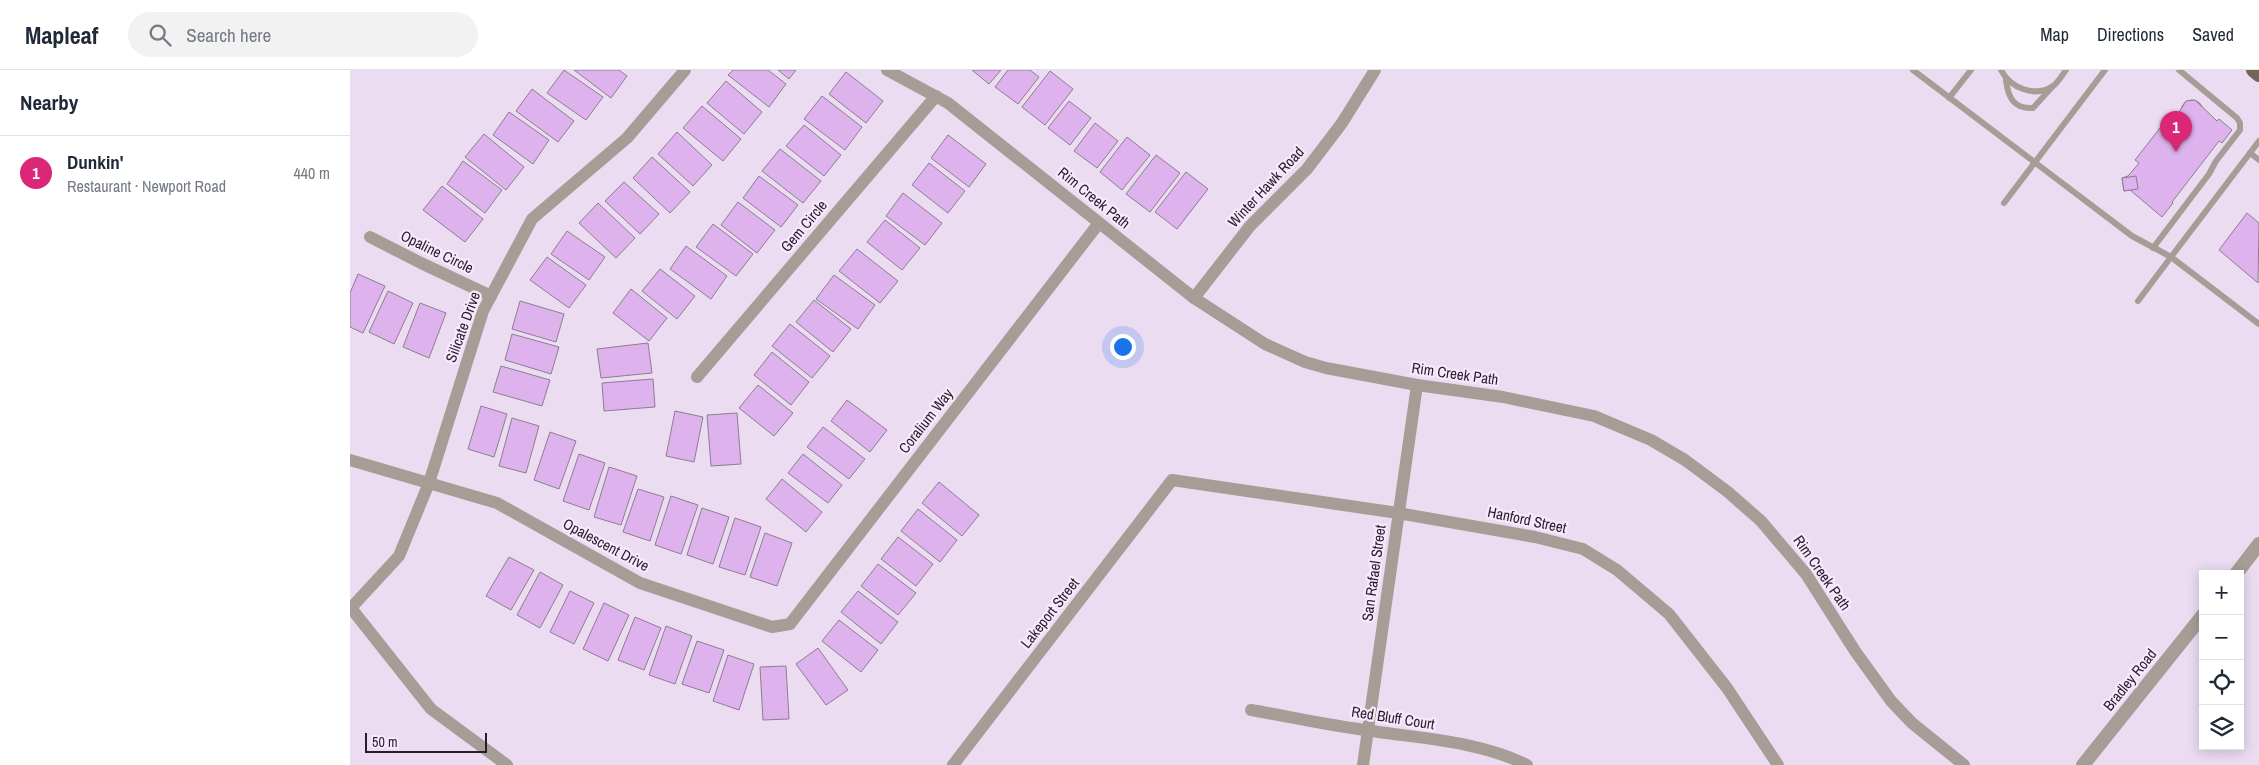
<!DOCTYPE html>
<meta charset="utf-8">
<style>
body{margin:0;font-family:"Archivo Narrow",sans-serif;background:#f2f2f3;color:#1f2937}
.controls{position:absolute;right:15px;bottom:15px;display:grid;overflow:hidden;border-radius:0px;box-shadow:0 2px 12px #0003}
.controls button{width:45px;height:45px;display:grid;place-items:center;padding:0;border:0;border-bottom:1px solid #e0e1e3;background:#fff;color:#1f2937;font:25px sans-serif}
.scale{position:absolute;left:15px;bottom:12px;width:122px;box-sizing:border-box;padding-left:5px;border:2px solid #251f27;border-top:0;font-size:14px;line-height:18px;white-space:nowrap;color:#251f27;-webkit-text-stroke:4px #f8e9fe;paint-order:stroke}
.you{position:absolute;left:772px;top:276px;width:18px;height:18px;margin:-12px;border:4px solid #fff;border-radius:50%;background:#1a73e8;box-shadow:0 0 0 8px #1a73e833}
.badge{display:grid;place-items:center;width:32px;height:32px;border-radius:50%;background:#db2777;color:#fff;font-size:16px;font-weight:700}
.pin{position:absolute;translate:-50% -41px;filter:drop-shadow(0 1px 2px #0008)}
.pin::after{content:'';position:absolute;top:26px;width:18px;height:15px;background:inherit;clip-path:polygon(0 0,100% 0,50% 100%)}
.list{margin:0;padding:0;list-style:none}
h2{display:flex;justify-content:space-between;align-items:center;height:65px;margin:0;padding:0 20px;font-size:21px}
h2 small{font-size:16px;font-weight:400;color:#747a83}
.list li{display:grid;grid-template-columns:32px 1fr auto;gap:15px;align-items:center;box-sizing:border-box;height:75px;padding:0 20px;border-top:1px solid #e0e1e3}
.list b{display:block;font-size:19px;white-space:nowrap}
.list p{margin:0;font-size:16px;white-space:nowrap;color:#747a83}
.list em{font-size:16px;font-style:normal;color:#747a83}
.icon{flex:none;width:28px;height:28px;fill:none;stroke:currentColor;stroke-width:2;stroke-linecap:round;stroke-linejoin:round}
.map{position:relative;flex:none;width:1909px;height:695px;overflow:hidden}
header{display:flex;align-items:center;gap:30px;box-sizing:border-box;height:70px;padding:0 25px;background:#fff;border-bottom:1px solid #e0e1e3}
header strong{font-size:24px}
nav{display:flex;gap:28px;margin-inline-start:auto;font-size:18px}
.search{width:350px;height:45px;background:#f2f2f3;display:flex;align-items:center;gap:12px;box-sizing:border-box;padding:0 18px;border-radius:28px;color:#747a83;font-size:19px}
main{display:flex}
aside{flex:1;background:#fff}
.map>svg:first-child{display:block}
.building{fill:#ddb2ed;stroke:#8c7e91}
.lines{fill:none;stroke-linecap:round;stroke-linejoin:round}
.service{stroke:#a69d96;stroke-width:6}
.minor{stroke:#a69d96;stroke-width:12}
.tertiary{stroke:#a69d96;stroke-width:14}
.primary{stroke:#746558;stroke-width:14}
.labels{text-anchor:middle;stroke-width:4.5;stroke-linejoin:round;paint-order:stroke}
.street-label{font-size:15px;fill:#251f27;stroke:#f8e9fe}
</style>
<header>
<strong>Mapleaf</strong>
<div class="search"><svg class="icon" aria-label="search" viewBox="0 0 24 24"><circle cx="10" cy="10" r="6"/><path d="M15 15l6 6"/></svg>Search here</div>
<nav><a>Map</a><a>Directions</a><a>Saved</a></nav>
</header>
<main>
<aside>
<h2>Nearby<small></small></h2>
<ul class="list">
<li><span class="badge">1</span><div><b>Dunkin'</b><p>Restaurant · Newport Road</p></div><em>440 m</em></li>
</ul>
</aside>
<div class="map">
<svg width="1909" height="695" viewBox="0 0 1909 695">
<rect width="100%" height="100%" fill="#ebdcf1"/>
<g class="building">
<path d="M214,0L253,27L236,50L197,23Z"/>
<path d="M224,0H269L277,6L261,28Z"/>
<path d="M383,0H418L436,14L419,37L378,5Z"/>
<path d="M428,0H446L439,9Z"/>
<path d="M622,0H651L639,14Z"/>
<path d="M658,0H680L689,7L668,34L645,17Z"/>
<path d="M700,1L723,19L695,55L672,37Z"/>
<path d="M496,2L533,31L516,53L479,24Z"/>
<path d="M376,11L412,42L394,64L357,33Z"/>
<path d="M182,19L224,51L208,72L166,41Z"/>
<path d="M472,26L512,57L495,80L454,49Z"/>
<circle cx="1842" cy="41" r="11"/>
<path d="M1845,30L1867,51L1869,49L1882,60L1872,73L1869,71L1822,132L1823,133L1812,147L1780,120L1774,121L1772,108L1778,106L1789,93L1785,90L1821,44L1826,47L1836,31Z"/>
<path d="M719,31L741,48L720,75L698,58Z"/>
<path d="M352,36L391,69L373,91L333,58Z"/>
<path d="M159,42L199,70L183,94L143,65Z"/>
<path d="M745,53L768,71L747,98L724,81Z"/>
<path d="M454,55L491,85L474,106L436,76Z"/>
<path d="M327,62L362,95L343,116L308,84Z"/>
<path d="M134,64L174,97L156,120L115,87Z"/>
<path d="M598,65L636,94L619,117L581,88Z"/>
<path d="M777,67L800,85L772,120L750,102Z"/>
<path d="M430,79L471,111L453,133L412,101Z"/>
<path d="M806,85L830,103L800,142L776,124Z"/>
<path d="M302,87L340,122L320,143L283,108Z"/>
<path d="M113,91L152,120L135,143L97,114Z"/>
<path d="M579,93L615,121L598,143L562,115Z"/>
<path d="M836,102L858,119L827,159L805,142Z"/>
<path d="M409,106L448,135L431,157L393,128Z"/>
<path d="M1786,106L1788,119L1774,121L1772,108Z"/>
<path d="M274,112L309,144L290,164L255,131Z"/>
<path d="M92,116L133,149L115,172L73,140Z"/>
<path d="M553,123L592,153L575,175L536,146Z"/>
<path d="M388,132L425,160L407,183L371,155Z"/>
<path d="M248,133L285,168L266,188L229,153Z"/>
<path d="M1897,143L1909,153L1908,213L1869,180Z"/>
<path d="M535,150L570,178L552,200L517,172Z"/>
<path d="M363,154L403,184L386,206L346,177Z"/>
<path d="M217,161L255,187L239,210L201,184Z"/>
<path d="M336,176L377,206L361,229L320,199Z"/>
<path d="M507,179L548,211L530,233L489,201Z"/>
<path d="M197,187L236,215L219,238L180,210Z"/>
<path d="M310,199L345,226L327,249L292,221Z"/>
<path d="M8,204L35,216L13,263L0,257V223Z"/>
<path d="M484,205L525,235L508,259L466,229Z"/>
<path d="M281,219L317,248L299,271L263,243Z"/>
<path d="M38,221L63,233L44,274L19,262Z"/>
<path d="M464,230L501,259L483,282L446,252Z"/>
<path d="M170,231L214,244L206,272L162,259Z"/>
<path d="M70,233L96,243L79,288L53,277Z"/>
<path d="M440,254L480,286L462,308L422,276Z"/>
<path d="M162,264L209,277L201,304L155,290Z"/>
<path d="M298,273L302,303L251,308L247,279Z"/>
<path d="M422,282L459,312L441,335L404,305Z"/>
<path d="M151,296L200,310L192,336L143,322Z"/>
<path d="M303,309L305,337L254,341L252,313Z"/>
<path d="M408,315L443,343L424,366L389,338Z"/>
<path d="M497,330L537,360L520,382L481,351Z"/>
<path d="M131,336L157,344L144,387L118,379Z"/>
<path d="M325,341L353,347L344,392L316,386Z"/>
<path d="M387,343L391,394L361,396L357,345Z"/>
<path d="M162,348L189,356L176,403L149,396Z"/>
<path d="M473,357L515,389L499,409L457,377Z"/>
<path d="M200,362L226,371L209,419L184,410Z"/>
<path d="M229,384L255,393L239,440L213,431Z"/>
<path d="M453,384L492,415L478,433L438,403Z"/>
<path d="M259,397L287,406L271,455L244,447Z"/>
<path d="M432,409L472,442L456,462L416,429Z"/>
<path d="M589,412L629,445L612,466L572,433Z"/>
<path d="M288,419L314,427L300,471L273,462Z"/>
<path d="M321,426L348,435L331,484L305,475Z"/>
<path d="M352,438L379,447L363,494L337,485Z"/>
<path d="M568,439L607,470L590,492L551,461Z"/>
<path d="M385,448L411,457L395,505L369,497Z"/>
<path d="M415,463L442,473L427,516L400,507Z"/>
<path d="M548,467L583,494L566,516L531,489Z"/>
<path d="M159,487L184,500L161,540L136,526Z"/>
<path d="M528,494L566,523L548,545L511,516Z"/>
<path d="M190,502L213,515L190,558L167,545Z"/>
<path d="M220,521L244,533L224,574L200,562Z"/>
<path d="M508,521L548,552L531,574L491,542Z"/>
<path d="M254,533L279,545L258,591L233,579Z"/>
<path d="M285,547L311,558L294,600L268,590Z"/>
<path d="M489,550L528,580L511,602L472,571Z"/>
<path d="M316,556L342,566L325,614L299,605Z"/>
<path d="M347,571L374,580L359,623L332,614Z"/>
<path d="M468,578L498,620L476,635L446,594Z"/>
<path d="M378,585L404,594L389,640L363,631Z"/>
<path d="M436,596L439,649L413,650L410,597Z"/>
</g>
<g class="lines">
<g class="service">
<path d="M1563,0L1782,166L1821,187L1788,231"/>
<path d="M1651,0C1660,18 1685,28 1703,16C1708,13 1712,5 1716,0"/>
<path d="M1656,10C1658,28 1664,39 1683,38L1702,17"/>
<path d="M1599,28L1621,0"/>
<path d="M1909,71L1821,187L1909,254"/>
<path d="M1900,83L1909,90"/>
<path d="M1654,133L1755,0"/>
<path d="M1803,178L1859,104L1866,91L1890,60V53L1887,48L1829,0"/>
</g>
<g class="minor">
<path d="M537,0L598,33L844,228L915,274L955,292L976,298L1067,315L1153,327L1244,346L1301,370L1335,390L1378,422L1411,451L1456,504L1505,581L1541,631L1562,653L1614,695"/>
<path d="M20,167L71,193L141,226"/>
<path d="M844,228L900,156L957,99L992,53L1025,0"/>
<path d="M347,307L586,26"/>
<path d="M0,390L147,433L290,513L422,557L440,554L749,153"/>
<path d="M1,538L81,639L157,695"/>
<path d="M0,539L49,486L79,413L133,241L182,149L277,68L335,0"/>
<path d="M901,640C941,647 981,656 1022,661C1074,669 1129,671 1177,695"/>
<path d="M603,695L822,410L1048,443L1185,467L1233,479L1267,500L1319,544L1377,618L1428,695"/>
<path d="M1013,695L1067,315"/>
</g>
<g class="tertiary">
<path d="M1886,504L1909,474"/>
<path d="M1733,695L1853,545"/>
</g>
<path class="primary" d="M1903,0L1909,5"/>
</g>
<g class="labels">
<g class="street-label">
<text transform="translate(916 117) rotate(-47)" y="5">Winter Hawk Road</text>
<text transform="translate(744 128) rotate(39)" y="5">Rim Creek Path</text>
<text transform="translate(454 156) rotate(-50)" y="5">Gem Circle</text>
<text transform="translate(87 182) rotate(26)" y="5">Opaline Circle</text>
<text transform="translate(113 257) rotate(-70)" y="5">Silicate Drive</text>
<text transform="translate(1105 304) rotate(8)" y="5">Rim Creek Path</text>
<text transform="translate(576 351) rotate(-52)" y="5">Coralium Way</text>
<text transform="translate(1177 450) rotate(12)" y="5">Hanford Street</text>
<text transform="translate(256 475) rotate(28)" y="5">Opalescent Drive</text>
<text transform="translate(1024 503) rotate(-82)" y="5">San Rafael Street</text>
<text transform="translate(1472 503) rotate(55)" y="5">Rim Creek Path</text>
<text transform="translate(700 543) rotate(-52)" y="5">Lakeport Street</text>
<text transform="translate(1780 610) rotate(-51)" y="5">Bradley Road</text>
<text transform="translate(1043 648) rotate(9)" y="5">Red Bluff Court</text>
</g>
</g>
</svg>
<div class="controls">
<button>+</button>
<button>−</button>
<button><svg class="icon" aria-label="locate" viewBox="0 0 24 24"><circle cx="12" cy="12" r="6"/><path d="M12 2v4M12 18v4M2 12h4M18 12h4"/></svg></button>
<button><svg class="icon" aria-label="layers" viewBox="0 0 24 24"><path d="M12 4l9 5-9 5-9-5zM3 14l9 5 9-5"/></svg></button>
</div>
<div class="scale">50 m</div>
<div class="you"></div>
<div class="pin badge" style="left:1826px;top:82px">1</div>
</div>
</main>
